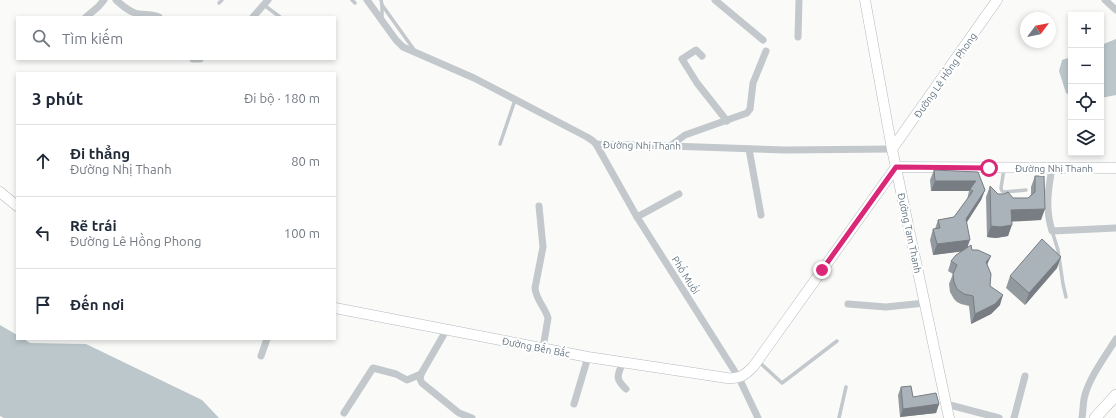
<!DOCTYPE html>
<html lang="vi">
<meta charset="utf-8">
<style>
body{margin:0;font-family:Ubuntu,sans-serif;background:#f6f6f7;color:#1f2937}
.controls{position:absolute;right:12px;top:12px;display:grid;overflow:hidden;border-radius:0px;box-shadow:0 2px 6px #0003}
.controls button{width:36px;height:36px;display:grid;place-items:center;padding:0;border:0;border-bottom:1px solid #e0e1e3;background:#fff;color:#1f2937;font:20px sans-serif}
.compass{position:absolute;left:1020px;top:12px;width:36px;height:36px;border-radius:50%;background:#fff;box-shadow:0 2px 6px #0003;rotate:58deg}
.stop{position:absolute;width:12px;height:12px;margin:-9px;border:3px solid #db2777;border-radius:50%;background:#fff}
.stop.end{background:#db2777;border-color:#fff;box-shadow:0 1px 4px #0008}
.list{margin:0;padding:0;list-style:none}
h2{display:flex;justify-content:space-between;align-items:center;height:52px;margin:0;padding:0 16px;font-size:17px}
h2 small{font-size:13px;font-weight:400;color:#747a83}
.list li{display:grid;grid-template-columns:26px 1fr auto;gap:12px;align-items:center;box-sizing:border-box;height:72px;padding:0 16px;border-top:1px solid #e0e1e3}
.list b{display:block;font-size:15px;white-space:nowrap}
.list p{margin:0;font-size:13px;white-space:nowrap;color:#747a83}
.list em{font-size:13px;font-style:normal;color:#747a83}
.icon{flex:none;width:22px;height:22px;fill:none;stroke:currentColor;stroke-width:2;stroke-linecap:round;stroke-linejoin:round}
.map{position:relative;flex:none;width:1116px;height:418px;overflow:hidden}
.search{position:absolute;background:#fff;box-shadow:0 2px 6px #0003;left:16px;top:16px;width:320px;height:44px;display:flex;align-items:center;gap:10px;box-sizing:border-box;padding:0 14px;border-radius:0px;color:#747a83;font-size:15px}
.panel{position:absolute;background:#fff;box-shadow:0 2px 6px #0003;left:16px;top:72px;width:320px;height:268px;border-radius:0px}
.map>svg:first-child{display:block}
.water{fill:#bbc7cb}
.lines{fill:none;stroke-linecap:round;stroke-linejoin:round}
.secondary-casing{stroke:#b3babf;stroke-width:11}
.primary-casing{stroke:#b5babe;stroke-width:12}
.lane{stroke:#c3c8cc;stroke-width:3.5}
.street{stroke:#c3c8cc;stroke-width:7}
.secondary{stroke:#fff;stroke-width:10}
.primary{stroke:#fff;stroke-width:11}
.wall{fill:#929a9f}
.shaded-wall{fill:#777d82}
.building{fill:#aab3b9;stroke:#777d82}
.route{stroke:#db2777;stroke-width:5}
.labels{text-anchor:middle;stroke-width:4;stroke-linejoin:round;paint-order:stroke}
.street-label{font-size:10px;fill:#657683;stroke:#fff}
</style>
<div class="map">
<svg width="1116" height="418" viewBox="0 0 1116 418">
<rect width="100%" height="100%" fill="#fafaf8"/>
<g class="water">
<path d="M1116,39V95L1101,98V45Z"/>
<path d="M1071,57V96L1066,93L1059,71L1062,60Z"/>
<path d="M0,325L17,335V339H24L30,343L86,344L202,400L219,418H4L0,416Z"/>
</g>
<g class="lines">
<defs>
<g id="secondary">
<path d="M865,0L892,149L949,418"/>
<path d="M892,149L997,0"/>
<path d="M0,192L17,206"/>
<path d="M335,308L588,357L727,378C739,379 744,376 753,367L896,167L1116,168"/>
</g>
<path id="primary" d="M1095,418L1116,395"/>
</defs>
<use href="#secondary" class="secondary-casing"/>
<use href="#primary" class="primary-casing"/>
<g class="lane">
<path d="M352,0L355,3"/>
<path d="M381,0L382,5V19"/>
<path d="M219,3L222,0"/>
<path d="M264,5L280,17"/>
<path d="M382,5L415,51"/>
<path d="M500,144L515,100"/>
<path d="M1004,169L1001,188L1002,191L1004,192L1026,190"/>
<path d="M1052,231L1058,250L1063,284L1066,297"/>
<path d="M758,361L782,383L837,341"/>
<path d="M839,418L846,387"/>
</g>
<g class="street">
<path d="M116,0C122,5 130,13 139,14C146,15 152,14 159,17"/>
<path d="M367,0L396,40L403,47L474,78L587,137L593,141L596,144L670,146L785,150L892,149"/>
<path d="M715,0L763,40"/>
<path d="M1105,0L1116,10"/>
<path d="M86,17L98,7L104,0"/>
<path d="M253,17L268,0"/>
<path d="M798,37L799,0"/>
<path d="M702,56L696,50L682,59L697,83L727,121"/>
<path d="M193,59H200"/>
<path d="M596,144L637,217L739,378L758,418"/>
<path d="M670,146L685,135L747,113L750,109L753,83L766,51"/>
<path d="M749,149L761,215"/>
<path d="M1052,168C1048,191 1045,208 1052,231L1116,228"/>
<path d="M539,206L543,247L535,288C536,300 545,307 548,318L543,348"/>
<path d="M637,217L679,194"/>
<path d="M848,304L886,307L925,303"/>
<path d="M447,329L421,374L420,379L422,383L459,413L472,418"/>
<path d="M261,356L267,339"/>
<path d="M623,362C618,375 614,378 626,389"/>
<path d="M574,404L588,357"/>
<path d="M946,404L999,418"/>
<path d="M344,413L373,368L396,374L407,380L421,374"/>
<path d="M1014,418L1025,376"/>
<path d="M1082,418C1083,412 1083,405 1084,399C1088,379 1105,357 1116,339"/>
</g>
<use href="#secondary" class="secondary"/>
<use href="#primary" class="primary"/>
</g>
<g class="wall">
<path d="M934,170L985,190L981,200L966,223L968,247L972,250L987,265L990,286L1000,305L991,314L971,324L969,306L961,304L957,302L954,299L950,292L949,284L953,274L948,271L951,261L961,251L933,255L930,240L933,229H935L938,220L954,217L967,200L969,191H931L930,180Z"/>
<path d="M1035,176L1041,220L1012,221L1008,236L996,238L987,237L986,197L990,186L998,194H1004L1013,198H1028L1031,195V187Z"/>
<path d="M1057,268L1025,305L1006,288L1010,276Z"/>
<path d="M901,387L913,397L939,404L936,413L900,417L898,395Z"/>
</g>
<g class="shaded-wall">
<path d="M935,181H976L969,191H931Z"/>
<path d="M985,190L981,200L962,230L966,219Z"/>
<path d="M1045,209L1041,220L1007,222L1011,210Z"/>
<path d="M1012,225L1008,236L996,238L987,237L991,226Z"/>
<path d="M970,240L966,251L933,255L937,244Z"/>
<path d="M991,256L987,265L986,262Z"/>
<path d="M1061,257L1057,268L1025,305L1029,293Z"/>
<path d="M1003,295L1000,305L991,314L971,324L975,314Z"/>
<path d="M939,404L936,413L900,417L903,409Z"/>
</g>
<g class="building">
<path d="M934,170L978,172L985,190L966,219L970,240L937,244L933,229L940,228L938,220L954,217L973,191L970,189L976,181H935Z"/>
<path d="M1035,176H1044L1045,209L1011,210L1012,225L1000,227L991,226L990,186L998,194H1004L1008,192L1013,198H1028L1035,192Z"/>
<path d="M1042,239L1061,257L1029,293L1010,276Z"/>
<path d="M971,245L972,250H978L991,256L986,262L991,274L990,286L1003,295L995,304L975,314L973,296L964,294L961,292L957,289L954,282L953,274L957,265L951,261L956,255Z"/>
<path d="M911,386L913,397L936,393L939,404L903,409L901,387Z"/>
</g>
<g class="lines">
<path class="route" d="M822,270L896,167L989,168"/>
</g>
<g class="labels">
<g class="street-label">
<text transform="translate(945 75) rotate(-55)" y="4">Đường Lê Hồng Phong</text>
<text transform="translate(642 145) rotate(1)" y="4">Đường Nhị Thanh</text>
<text x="1054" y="172">Đường Nhị Thanh</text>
<text transform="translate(910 233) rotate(78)" y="4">Đường Tam Thanh</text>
<text transform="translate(686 275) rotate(58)" y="4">Phố Muối</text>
<text transform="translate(536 347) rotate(11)" y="4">Đường Bến Bắc</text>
</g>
</g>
</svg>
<div class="controls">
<button>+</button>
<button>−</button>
<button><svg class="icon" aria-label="locate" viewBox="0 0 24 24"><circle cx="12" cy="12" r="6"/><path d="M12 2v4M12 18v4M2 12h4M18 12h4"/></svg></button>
<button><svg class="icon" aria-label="layers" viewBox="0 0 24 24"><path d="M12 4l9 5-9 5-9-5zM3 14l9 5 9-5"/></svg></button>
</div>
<svg class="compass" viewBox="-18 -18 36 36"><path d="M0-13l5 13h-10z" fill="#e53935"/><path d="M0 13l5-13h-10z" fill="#747a83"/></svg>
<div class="stop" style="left:989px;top:168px"></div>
<div class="stop end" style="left:822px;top:270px"></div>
<div class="search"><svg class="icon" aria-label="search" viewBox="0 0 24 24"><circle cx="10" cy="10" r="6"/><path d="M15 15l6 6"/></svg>Tìm kiếm</div>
<section class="panel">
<h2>3 phút<small>Đi bộ · 180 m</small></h2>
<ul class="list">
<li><svg class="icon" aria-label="ahead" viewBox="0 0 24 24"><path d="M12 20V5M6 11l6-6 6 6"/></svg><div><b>Đi thẳng</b><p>Đường Nhị Thanh</p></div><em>80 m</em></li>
<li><svg class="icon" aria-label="left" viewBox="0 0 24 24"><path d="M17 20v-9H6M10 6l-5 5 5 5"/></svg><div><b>Rẽ trái</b><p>Đường Lê Hồng Phong</p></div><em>100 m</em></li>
<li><svg class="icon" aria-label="arrive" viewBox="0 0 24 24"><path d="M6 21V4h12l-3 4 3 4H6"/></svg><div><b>Đến nơi</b></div></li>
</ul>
</section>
</div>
